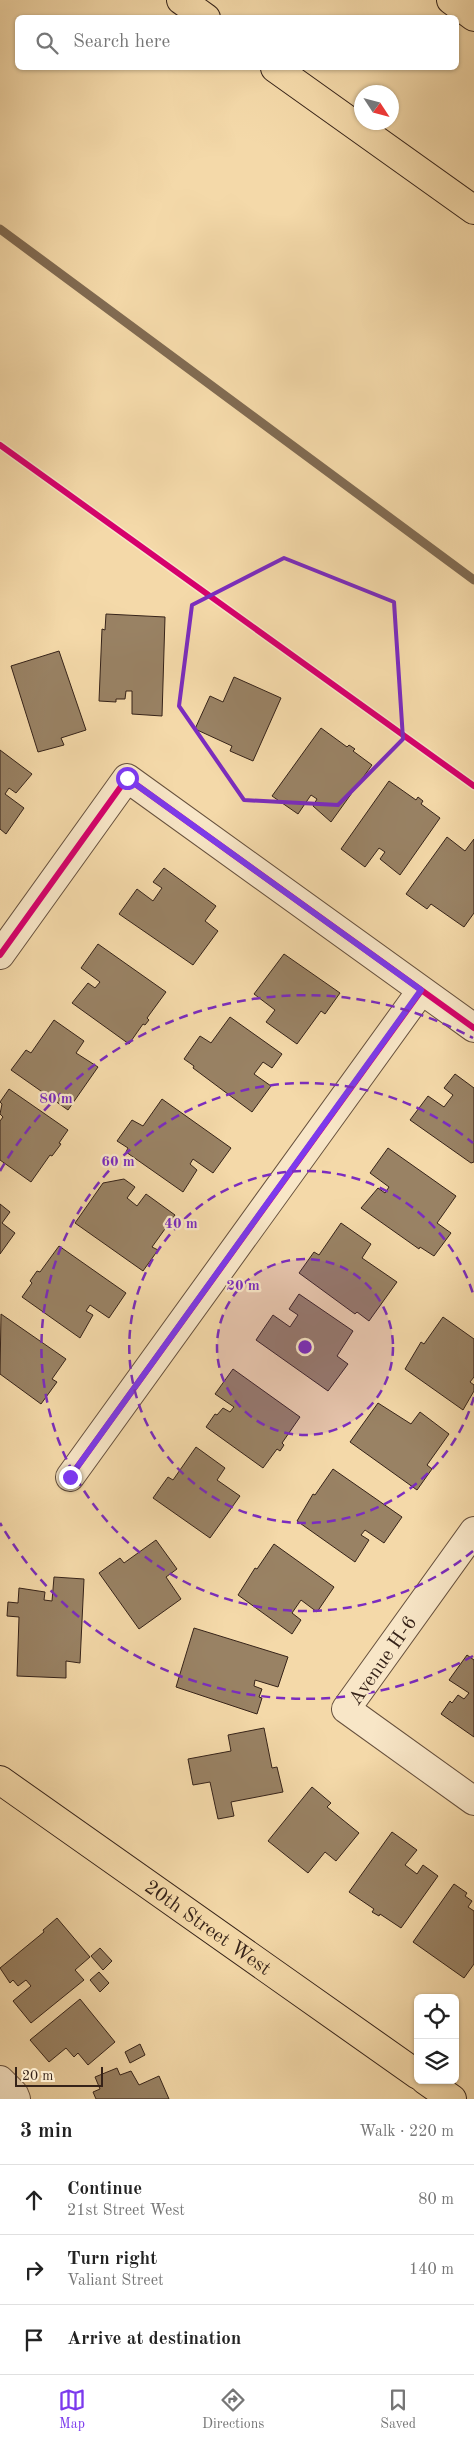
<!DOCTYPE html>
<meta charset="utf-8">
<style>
body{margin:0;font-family:"Old Standard TT",serif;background:#f2f2f2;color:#222}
.controls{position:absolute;right:15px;bottom:15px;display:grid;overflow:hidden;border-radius:8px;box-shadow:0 1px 4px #0004}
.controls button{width:45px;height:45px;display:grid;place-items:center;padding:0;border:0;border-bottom:1px solid #e0e0e0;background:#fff;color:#222;font:25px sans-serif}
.compass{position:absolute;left:354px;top:85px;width:45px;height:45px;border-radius:50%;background:#fff;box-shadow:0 1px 4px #0004;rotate:126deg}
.scale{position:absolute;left:15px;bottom:12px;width:88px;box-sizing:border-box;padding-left:5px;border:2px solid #362319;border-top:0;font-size:14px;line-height:18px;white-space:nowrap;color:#362319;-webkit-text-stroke:4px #f8e6c7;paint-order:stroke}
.stop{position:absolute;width:15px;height:15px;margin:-11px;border:4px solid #7c3aed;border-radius:50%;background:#fff}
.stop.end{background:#7c3aed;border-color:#fff;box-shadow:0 1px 5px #0008}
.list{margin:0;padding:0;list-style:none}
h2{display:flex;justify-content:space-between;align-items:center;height:65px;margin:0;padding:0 20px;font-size:21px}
h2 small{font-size:16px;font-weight:400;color:#767676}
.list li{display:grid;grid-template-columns:32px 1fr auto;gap:15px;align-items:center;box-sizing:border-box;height:70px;padding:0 20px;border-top:1px solid #e0e0e0}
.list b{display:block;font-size:19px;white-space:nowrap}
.list p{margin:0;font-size:16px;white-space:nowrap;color:#767676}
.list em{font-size:16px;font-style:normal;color:#767676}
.icon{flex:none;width:28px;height:28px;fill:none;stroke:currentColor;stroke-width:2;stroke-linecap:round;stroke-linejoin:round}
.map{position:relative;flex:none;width:474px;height:2099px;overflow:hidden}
.search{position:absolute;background:#fff;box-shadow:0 1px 4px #0004;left:15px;right:15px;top:15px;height:55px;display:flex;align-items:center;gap:12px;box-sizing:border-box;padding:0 18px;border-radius:8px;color:#767676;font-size:19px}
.sheet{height:275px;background:#fff}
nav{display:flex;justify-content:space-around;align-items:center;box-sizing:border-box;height:70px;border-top:1px solid #e0e0e0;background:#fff;font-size:14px;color:#767676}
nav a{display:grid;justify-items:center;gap:2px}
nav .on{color:#7c3aed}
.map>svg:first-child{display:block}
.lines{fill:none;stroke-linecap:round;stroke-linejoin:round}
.stream{stroke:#816b52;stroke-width:9}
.building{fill:#998264;stroke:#362319}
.minor-casing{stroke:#66503d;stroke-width:30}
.major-casing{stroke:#362319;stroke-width:30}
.highway-casing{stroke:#362319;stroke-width:30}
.minor{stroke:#f8e6c7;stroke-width:28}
.major{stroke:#f4d9a9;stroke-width:28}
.highway{stroke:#f4d9a9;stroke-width:28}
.cycleway-casing{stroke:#f8e6c7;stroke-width:9}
.cycleway{stroke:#d6006c;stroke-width:6}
.route{stroke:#7c3aed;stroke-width:6}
.marked{fill:none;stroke:#7b2cbf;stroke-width:4;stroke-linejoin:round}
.ring{fill:none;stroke:#7b2cbf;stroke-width:2.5;stroke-dasharray:9 6}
.labels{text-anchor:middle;stroke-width:4.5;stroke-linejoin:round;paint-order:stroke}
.street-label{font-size:20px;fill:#362319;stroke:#f8e6c7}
.centre{fill:#7b2cbf;stroke:#f8e6c7;stroke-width:2.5}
.ring-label{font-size:15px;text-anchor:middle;font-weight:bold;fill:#7b2cbf;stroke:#f8e6c7;stroke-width:4.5;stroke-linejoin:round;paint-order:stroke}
</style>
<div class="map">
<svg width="474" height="2099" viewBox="0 0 474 2099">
<rect width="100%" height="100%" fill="#f4d9a9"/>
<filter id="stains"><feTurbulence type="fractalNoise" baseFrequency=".004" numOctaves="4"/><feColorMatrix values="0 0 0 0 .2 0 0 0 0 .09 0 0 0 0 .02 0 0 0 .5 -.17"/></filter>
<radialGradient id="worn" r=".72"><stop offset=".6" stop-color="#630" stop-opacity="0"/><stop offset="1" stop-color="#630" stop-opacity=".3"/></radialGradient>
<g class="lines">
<path class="stream" d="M0,229L474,580"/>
</g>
<g class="building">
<path d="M106,614L165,617L162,716L132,714V691H126L125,699H116V702L99,701L102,629L105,630Z"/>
<path d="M59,651L86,730L61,738L64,745L38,752L11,666Z"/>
<path d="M234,677L281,698L253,761L230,751L232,746L195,729L210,696L223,702Z"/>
<path d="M321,728L347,747L349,745L355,749L353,751L372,765L331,822L313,806L317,799L311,795L298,814L272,796Z"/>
<path d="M0,750L32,774L16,793L9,788L5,794L24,808L6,834L0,829Z"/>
<path d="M389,781L416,800L418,797L423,801L421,804L440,818L400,875L380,859L385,852L379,848L365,867L341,849Z"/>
<path d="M447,837L465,851L474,839V913L464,927L431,904L427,909L406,894Z"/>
<path d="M164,868L216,906L205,921L218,931L193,965L119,914L137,889L153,901L162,888L153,882Z"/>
<path d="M98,944L166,992L147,1018L149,1020L145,1025L143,1024L129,1044L72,1003L88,983L95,988L100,982L81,968Z"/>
<path d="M284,954L340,993L325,1014L321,1011L297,1044L266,1022L275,1010L254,994Z"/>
<path d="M230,1017L282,1054L272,1068L263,1062L254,1074L271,1086L252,1112L193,1068L194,1066L184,1059L200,1036L211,1043Z"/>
<path d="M54,1020L84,1041L76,1053L98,1067L68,1110L11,1070L26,1050L31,1053Z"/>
<path d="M455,1074L474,1088V1162L471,1163L410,1120L428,1096L444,1107L453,1095L444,1088Z"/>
<path d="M9,1089L68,1130L59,1143L61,1144L52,1156L50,1155L31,1182L0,1160V1121L3,1117L0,1114L2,1104L0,1102Z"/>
<path d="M162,1099L231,1148L213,1173L193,1159L190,1164L197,1170L183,1192L126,1152L128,1148L117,1141L132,1120L143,1126Z"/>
<path d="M388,1148L456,1196L437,1223L451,1233L434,1256L420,1247L419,1249L361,1208L378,1188L385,1193L389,1187L370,1173Z"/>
<path d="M124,1179L135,1187L127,1198L137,1206L146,1194L175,1215L152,1247L158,1250L143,1271L75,1223L103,1183Z"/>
<path d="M0,1204L10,1212L2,1223L15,1233L0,1254Z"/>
<path d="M341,1223L371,1244L362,1258L397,1282L369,1321L357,1312L355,1314L299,1273L314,1252L319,1255Z"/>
<path d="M59,1246L126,1293L109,1318L90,1305L86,1311L93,1315L80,1338L22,1297L32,1283L30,1281L37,1271L40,1272Z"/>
<path d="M299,1294L353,1331L337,1356L348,1364L328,1391L256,1340L273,1315L290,1327L298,1315L289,1309Z"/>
<path d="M1,1314L66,1359L52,1379L57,1382L41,1404L0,1374Z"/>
<path d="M443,1317L474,1339V1377L470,1382L474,1385V1391L463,1410L405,1369L421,1342L424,1344Z"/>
<path d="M233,1369L300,1417L282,1443L284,1445L280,1451L277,1449L263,1468L206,1427L215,1414L217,1415L223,1408L230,1412L234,1407L215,1394Z"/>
<path d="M378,1403L411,1424L420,1412L449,1434L427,1465L432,1469L417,1490L350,1442Z"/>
<path d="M196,1447L225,1468L217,1480L240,1496L210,1538L153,1498L168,1477L173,1480Z"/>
<path d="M333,1469L402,1517L384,1543L365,1530L361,1535L369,1540L355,1562L297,1521L313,1494L315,1495Z"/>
<path d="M156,1540L177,1569L166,1577L181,1599L139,1629L99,1573L120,1558L124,1563Z"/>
<path d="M274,1544L334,1587L317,1612L301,1600L292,1613L301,1620L292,1634L238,1595L255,1568L257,1569Z"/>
<path d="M54,1577L84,1579L80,1663L66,1661V1678L17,1676L19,1617L7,1616L8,1602L18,1603L19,1588L45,1592L44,1600L52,1601Z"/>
<path d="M194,1628L288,1657L278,1687L255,1680L254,1686L262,1689L259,1697L262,1698L257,1714L176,1687Z"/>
<path d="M467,1655L474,1660V1737L441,1714L450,1701L452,1703L458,1695L464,1699L469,1693L449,1680Z"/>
<path d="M264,1728L272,1768L277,1767L283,1792L231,1802L234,1816L218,1819L210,1782L193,1785L188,1759L231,1751L228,1735Z"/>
<path d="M312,1787L331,1803L327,1807L359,1833L336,1861L325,1852L308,1873L268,1841Z"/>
<path d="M392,1832L417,1850L405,1865L417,1874L423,1865L438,1876L401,1928L380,1914L379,1916L372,1912L374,1909L349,1892Z"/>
<path d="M454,1884L467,1893L465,1896L472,1901L468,1907L474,1911V1964L464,1978L413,1942Z"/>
<path d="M57,1918L90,1957L75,1970L84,1980L31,2023L13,2001L31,1986L26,1980L18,1986L13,1980L10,1983L0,1968L44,1932L43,1930Z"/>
<path d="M100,1948L112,1961L103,1970L91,1956Z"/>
<path d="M99,1972L109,1983L100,1992L90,1980Z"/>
<path d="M80,1999L115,2042L88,2065L78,2053L74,2057L66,2048L49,2062L30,2040Z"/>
<path d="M140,2044L145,2055L130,2063L125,2052Z"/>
<path d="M117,2068L120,2075L131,2071L139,2085L159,2076L169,2099H96L93,2092L100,2089L95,2077Z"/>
</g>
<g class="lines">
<defs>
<g id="minor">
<path d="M0,955L127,778L474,1028"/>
<path d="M70,1477L421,991"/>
<path d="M474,1531L346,1709L474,1801"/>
<path d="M0,2080L14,2094L16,2099"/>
</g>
<g id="major">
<path id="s1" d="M0,1780L418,2075"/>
<path d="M425,2080L452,2099"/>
</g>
<g id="highway">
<path d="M181,0L206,18"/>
<path d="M451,0L474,17"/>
<path d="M275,68L474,210"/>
</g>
</defs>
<use href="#minor" class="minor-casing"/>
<use href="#major" class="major-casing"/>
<use href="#highway" class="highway-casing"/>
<use href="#minor" class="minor"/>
<use href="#major" class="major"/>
<use href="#highway" class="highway"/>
<defs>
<g id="cycleway">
<path d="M0,445L474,786"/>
<path d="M0,955L127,778L474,1028"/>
<path d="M70,1477L421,991"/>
</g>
</defs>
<use href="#cycleway" class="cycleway-casing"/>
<use href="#cycleway" class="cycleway"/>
</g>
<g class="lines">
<path class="route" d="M70,1477L421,990L127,778"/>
</g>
<path class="marked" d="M284,558L394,602L403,739L338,805L244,800L179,706L192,605Z"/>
<circle cx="305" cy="1347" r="88" fill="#7b2cbf" fill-opacity=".12"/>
<g class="ring">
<circle cx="305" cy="1347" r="88"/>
<path d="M474 1397A176 176 0 1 1 474 1297"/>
<path d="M473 1551A264 264 0 1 1 473 1143"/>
<path d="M473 1656A352 352 0 0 1 0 1523M0 1171A352 352 0 0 1 473 1038"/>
</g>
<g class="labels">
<g class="street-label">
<text transform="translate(382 1660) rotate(-55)" y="7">Avenue H-6</text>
<text dy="7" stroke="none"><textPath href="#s1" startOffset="255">20th Street West</textPath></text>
</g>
</g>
<circle cx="305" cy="1347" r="8" class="centre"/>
<g class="ring-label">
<text x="56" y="1103">80 m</text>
<text x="118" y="1166">60 m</text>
<text x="181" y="1228">40 m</text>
<text x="243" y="1290">20 m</text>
</g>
<rect width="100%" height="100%" filter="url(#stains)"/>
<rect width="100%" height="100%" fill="url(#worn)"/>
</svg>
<div class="controls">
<button><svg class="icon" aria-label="locate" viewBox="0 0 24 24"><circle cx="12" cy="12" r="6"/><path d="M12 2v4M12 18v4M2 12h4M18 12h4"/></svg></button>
<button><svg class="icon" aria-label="layers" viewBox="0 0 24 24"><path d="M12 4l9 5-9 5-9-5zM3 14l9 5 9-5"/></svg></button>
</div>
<svg class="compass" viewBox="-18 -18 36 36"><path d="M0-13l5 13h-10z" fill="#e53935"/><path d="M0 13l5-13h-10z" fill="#767676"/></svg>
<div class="scale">20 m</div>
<div class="stop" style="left:127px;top:778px"></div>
<div class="stop end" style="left:70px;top:1477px"></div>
<div class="search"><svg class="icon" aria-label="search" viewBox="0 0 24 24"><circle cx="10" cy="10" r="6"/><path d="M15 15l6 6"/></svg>Search here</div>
</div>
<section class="sheet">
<h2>3 min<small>Walk · 220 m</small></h2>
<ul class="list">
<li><svg class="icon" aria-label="ahead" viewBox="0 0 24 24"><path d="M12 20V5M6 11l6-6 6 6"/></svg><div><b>Continue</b><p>21st Street West</p></div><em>80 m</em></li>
<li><svg class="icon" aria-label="right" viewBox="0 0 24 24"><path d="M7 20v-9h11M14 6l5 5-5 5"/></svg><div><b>Turn right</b><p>Valiant Street</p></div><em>140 m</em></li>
<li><svg class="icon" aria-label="arrive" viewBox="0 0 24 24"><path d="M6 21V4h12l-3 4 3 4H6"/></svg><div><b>Arrive at destination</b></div></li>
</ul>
</section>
<nav>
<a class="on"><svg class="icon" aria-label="map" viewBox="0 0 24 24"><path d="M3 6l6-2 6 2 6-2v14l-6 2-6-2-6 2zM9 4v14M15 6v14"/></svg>Map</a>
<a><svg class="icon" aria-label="directions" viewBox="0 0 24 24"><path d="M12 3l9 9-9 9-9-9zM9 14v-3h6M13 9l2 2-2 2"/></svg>Directions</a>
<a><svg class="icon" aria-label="saved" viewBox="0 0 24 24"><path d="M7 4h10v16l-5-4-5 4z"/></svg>Saved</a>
</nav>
